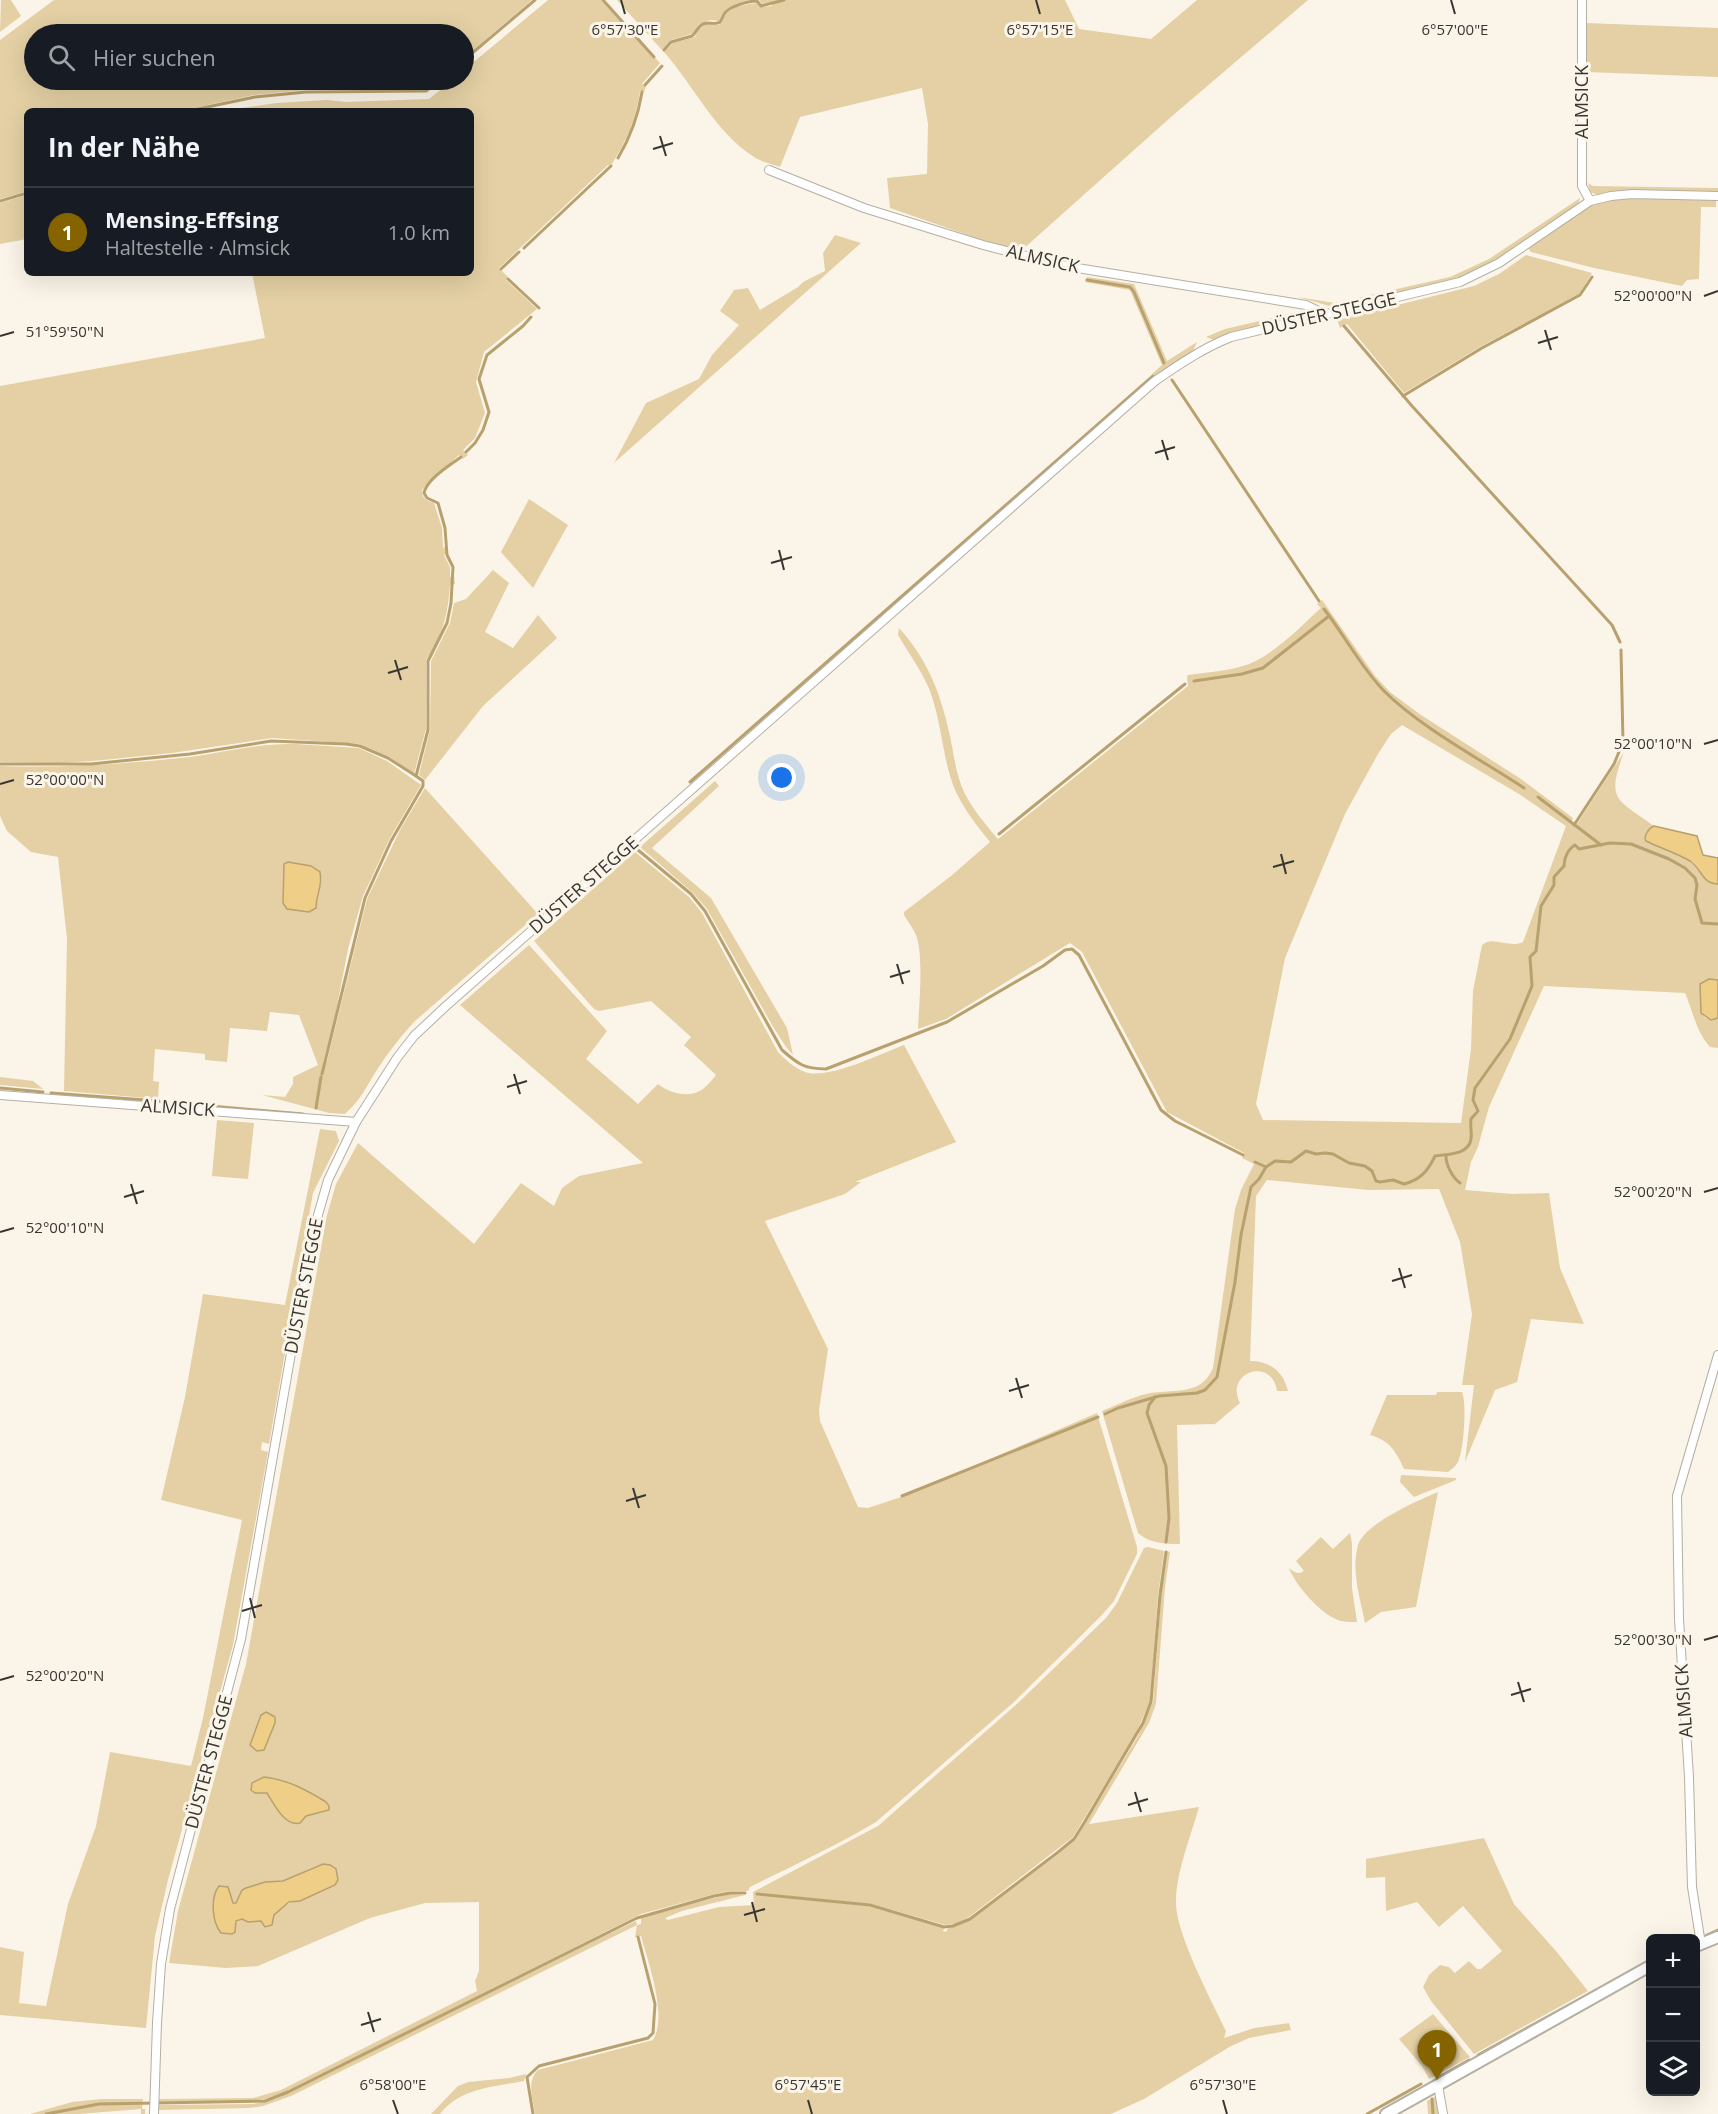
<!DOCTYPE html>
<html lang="de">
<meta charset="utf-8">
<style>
body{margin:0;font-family:"Open Sans",sans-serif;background:#20242c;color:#f1f3f6}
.controls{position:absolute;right:18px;bottom:18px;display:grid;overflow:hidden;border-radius:9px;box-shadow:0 6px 24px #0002}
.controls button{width:54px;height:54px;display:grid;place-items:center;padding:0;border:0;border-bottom:2px solid #363941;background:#171b24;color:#f1f3f6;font:30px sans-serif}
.you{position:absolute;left:782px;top:778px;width:21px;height:21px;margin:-15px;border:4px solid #fff;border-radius:50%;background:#1a73e8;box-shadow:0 0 0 9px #1a73e833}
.badge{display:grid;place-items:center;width:39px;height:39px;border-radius:50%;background:#856400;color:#fff;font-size:20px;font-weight:700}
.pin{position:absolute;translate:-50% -50px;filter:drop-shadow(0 2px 3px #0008)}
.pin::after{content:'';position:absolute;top:32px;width:21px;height:18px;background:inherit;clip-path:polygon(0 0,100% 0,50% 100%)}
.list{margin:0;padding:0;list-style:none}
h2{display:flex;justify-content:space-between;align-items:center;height:78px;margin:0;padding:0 24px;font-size:26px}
h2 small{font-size:20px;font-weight:400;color:#9ea1a6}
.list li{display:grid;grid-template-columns:39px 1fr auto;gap:18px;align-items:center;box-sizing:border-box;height:90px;padding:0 24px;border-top:2px solid #363941}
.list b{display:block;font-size:22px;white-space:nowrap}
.list p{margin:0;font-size:20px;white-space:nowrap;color:#9ea1a6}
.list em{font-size:20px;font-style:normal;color:#9ea1a6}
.icon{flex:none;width:33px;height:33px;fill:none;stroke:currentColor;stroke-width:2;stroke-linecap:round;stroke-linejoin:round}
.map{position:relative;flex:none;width:1718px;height:2114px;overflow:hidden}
.search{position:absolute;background:#171b24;box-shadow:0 6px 24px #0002;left:24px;top:24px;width:450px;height:66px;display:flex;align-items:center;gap:15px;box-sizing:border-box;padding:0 21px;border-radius:33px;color:#9ea1a6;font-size:22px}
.panel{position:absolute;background:#171b24;box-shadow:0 6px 24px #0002;left:24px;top:108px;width:450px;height:168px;border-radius:9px}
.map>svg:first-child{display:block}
.green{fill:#e4d0a4;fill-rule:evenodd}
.water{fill:#efcf87;stroke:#b8a16e;stroke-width:1.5}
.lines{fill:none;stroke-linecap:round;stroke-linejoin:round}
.stream{stroke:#b8a16e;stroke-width:3}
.minor-casing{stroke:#b4afa3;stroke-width:10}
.tertiary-casing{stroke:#b4afa3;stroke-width:14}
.minor{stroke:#fff;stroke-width:8}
.tertiary{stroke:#fff;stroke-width:10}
.ticks{fill:none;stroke:#383632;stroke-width:2}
.labels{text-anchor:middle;stroke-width:6;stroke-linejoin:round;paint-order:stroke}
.street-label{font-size:18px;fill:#383632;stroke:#fbf5e9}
.ticks-label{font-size:15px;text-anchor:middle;fill:#383632;stroke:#fbf5e9;stroke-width:6;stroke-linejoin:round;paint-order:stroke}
</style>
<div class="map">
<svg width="1718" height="2114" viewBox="0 0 1718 2114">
<rect width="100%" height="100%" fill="#fbf5e9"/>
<g class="green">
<path d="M1,0H11L21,16L0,32Z"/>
<path d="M54,0H532L464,58V34H34V80H438L426,89L306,90L254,95L180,111H27V191L0,199V40Z"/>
<path d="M548,0H601L660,63L642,84L646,86L644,92L640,91C635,123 627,139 611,166L608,165L499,268L508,277L506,280L537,309L484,352L476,382L485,413L475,438L463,450L468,455L463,459L459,455L422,490C422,499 426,500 434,503L442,528L443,548L448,546V553L444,555L450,567V577L454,576L455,584L450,585C448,612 443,637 426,660V729L414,774L390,757L360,744L272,738L172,753L93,761L58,763L0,762V386L265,338L252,273H471V111H219L277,103L327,100L346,102L429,99L453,80H464V70Z"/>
<path d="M617,0H753L726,10L719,21L710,20L699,24L694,33L671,40L662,50Z"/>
<path d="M759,0H1065L1079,29L1151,39L1197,0H1308L1171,117L1022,250L1008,249L890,208L887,178L927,174L928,124L922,88L800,117L780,167C772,164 762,162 754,157C715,132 694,86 664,52L673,43L695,37L700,26L710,23L719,25C724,21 724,16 728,12C734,6 748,4 757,3L761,7L772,6L771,3L762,4Z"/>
<path d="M1586,23L1718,28V77L1587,72Z"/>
<path d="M1588,183L1593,186L1718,188V193L1631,190L1598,195L1590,192Z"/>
<path d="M27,195V239L0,244V203Z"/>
<path d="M1626,196L1716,199V207H1701L1699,279L1687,280L1682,286L1594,268L1531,252L1527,247L1594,203Z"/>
<path d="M1580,198L1578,205L1503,257L1465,277L1336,308L1298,297L1335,303L1450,277L1489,259Z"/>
<path d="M835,235L861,243L614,463L646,403L699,379L712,355L739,325L720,311L734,290L748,288L760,310L798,287L803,282L825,271L823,253Z"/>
<path d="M1526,255L1592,273L1579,294L1480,347L1404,393L1347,324L1340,328L1337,320L1474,286L1499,274Z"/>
<path d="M1087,277L1134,284L1167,361L1197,342L1193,351L1154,377L1152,374L1162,365L1130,290L1085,282Z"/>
<path d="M1302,311L1304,313L1300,317L1214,340L1206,337L1225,329Z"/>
<path d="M529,499L568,525L533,588L501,552Z"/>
<path d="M493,570L509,583L485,632L513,648L538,615L557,638L483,706L425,780L419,775L430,730L431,661L450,623L454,603L466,599Z"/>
<path d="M1322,600L1375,676L1390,692L1421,715L1521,779L1573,818L1572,821H1568L1575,827L1624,752C1606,801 1616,798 1654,826C1649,829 1643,835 1646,841C1660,847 1677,853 1690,861C1702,869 1702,883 1718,884V980L1704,981L1700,1006L1704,1017L1711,1020L1718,1018V1048L1710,1047C1696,1031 1693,1012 1685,993L1544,986L1489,1107L1478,1147L1471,1162L1465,1190L1512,1194L1549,1193L1560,1268L1584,1324L1531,1319L1517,1382L1495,1390L1465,1462L1474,1385H1462L1472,1314L1460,1242L1439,1189L1368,1190L1267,1180L1256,1196L1250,1361C1270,1361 1283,1371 1288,1391H1277C1272,1356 1224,1372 1240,1403L1215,1424L1177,1425L1180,1544C1166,1544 1148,1543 1138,1533L1102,1411C1115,1406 1128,1399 1142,1395C1169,1387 1200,1399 1213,1368L1235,1209L1241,1190L1254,1164L1242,1158L1244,1153L1167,1112L1082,952L1070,943L946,1019L918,1029C919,1005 924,957 916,935C913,928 908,922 904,915V912L951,876L990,842C974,822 957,801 950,776C942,748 940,718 930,691C922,671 909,654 898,635L899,628C928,660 941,694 950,736C954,755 956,776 965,794C974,811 986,825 998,839L1188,686L1187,677L1188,675C1208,672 1231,671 1249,664C1277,652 1299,628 1321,608L1317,604ZM1402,725L1519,794L1566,826L1523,942C1509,949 1493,935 1482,945L1473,991L1471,1049L1461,1123L1263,1120L1256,1104L1285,958L1345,814L1378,754L1391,734Z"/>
<path d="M295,744L359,748L387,761L421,785L390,838L363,896L348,949L334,1022L323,1063L327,1061L367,899L400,830L425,788L538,914L415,1021C400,1037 387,1054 375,1073C363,1092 362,1098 345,1114L329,1113L262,1095L285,1097L293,1084V1077L318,1065L299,1015L270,1012L267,1031L230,1028L227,1062L205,1060V1054L155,1049L153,1081L159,1082L158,1099L64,1091L67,939L58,857L31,852L7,831L0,816V766C64,768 126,764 190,757C225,752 259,743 295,744Z"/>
<path d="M715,781L719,786L652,848L711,898L787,1028L793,1055L786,1047L772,1025L707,909L693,893L640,847Z"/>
<path d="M635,852L689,897L702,913L778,1052C786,1060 794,1068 805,1072C828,1080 880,1054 904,1045L956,1142L855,1182H861L845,1194L765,1221L828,1349L819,1410L820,1421L858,1507L868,1508L904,1496L1097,1413L1137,1547V1554L1114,1601L1102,1615L1014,1702L876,1822C836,1846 792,1866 750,1887L748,1891H730L715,1894L641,1914L288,2091L265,2099L253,2101L159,2102V2099L253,2098L281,2090L477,1991L475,1981L479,1971V1902L425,1903L370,1918L258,1966L226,1968L169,1963L178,1911L246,1664L327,1215L336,1184L358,1143L474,1244L521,1183L554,1206L562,1188L579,1176L643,1163L460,1005L529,945L607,1031L586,1059L638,1104L658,1084C669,1093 690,1099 703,1089C708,1085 712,1080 716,1075L684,1045L691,1037L651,1001L599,1011L594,1009L534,941ZM261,1715L275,1723L252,1740ZM252,1783L322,1812L306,1816L300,1823H291L267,1793L251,1790ZM323,1864L330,1865L300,1901C285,1901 278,1914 265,1919C253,1924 245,1916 236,1922V1927L223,1886L228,1887L233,1903H236L242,1891L290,1879L311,1868Z"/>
<path d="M0,1077L33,1081L43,1089L0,1085Z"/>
<path d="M217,1120L254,1123L248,1179L212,1176Z"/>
<path d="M320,1129L336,1131L339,1141L313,1193L269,1444L262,1442L261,1450L268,1452L233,1645L168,1880L155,1936L146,2028L0,2015V1947L24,1952L19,2003L46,2006L68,1904L96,1826L110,1752L191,1766L203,1718L242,1520L161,1500L185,1397L203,1294L285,1305Z"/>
<path d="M1437,1392H1462C1467,1403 1464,1450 1458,1462C1456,1466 1452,1469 1448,1472L1404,1469C1396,1451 1389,1440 1370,1435L1387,1395H1436Z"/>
<path d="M1401,1475L1456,1478V1480L1414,1497L1400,1482Z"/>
<path d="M1438,1492L1416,1607L1381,1612L1365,1623C1360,1598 1351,1570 1358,1545C1364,1524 1419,1500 1438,1492Z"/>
<path d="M1350,1533L1352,1543V1588L1357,1622C1351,1622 1343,1622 1338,1620C1321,1614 1295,1585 1289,1568C1294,1572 1298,1575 1304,1571L1296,1561L1321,1537L1333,1549Z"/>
<path d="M1148,1547L1164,1551L1158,1596L1150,1702L1136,1733L1073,1837L969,1917L956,1924L945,1925L872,1904L757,1893L756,1895L868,1906L944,1928L943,1931L946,1932L948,1928L970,1920L1056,1856L1075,1840L1138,1736L1153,1702L1162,1584L1167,1551L1170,1552L1165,1587L1156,1704L1149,1723L1089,1824L1199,1807C1191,1836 1176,1872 1176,1902C1175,1932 1212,2002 1226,2031L1224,2038L1254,2028L1289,2023L1291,2030L1249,2038L1231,2046L1144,2099L1111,2114H535C533,2100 526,2081 538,2070L653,2040C668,2016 648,1962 641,1936L635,1937L637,1925L291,2096L263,2106L250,2108L159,2110V2105L253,2104L275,2099L606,1935L636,1921L637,1925L641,1924V1918L648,1915L729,1894L745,1895L682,1911L665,1918L668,1920L719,1907L754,1905L753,1892L878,1826L1019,1702L1106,1618L1117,1603L1144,1548Z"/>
<path d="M1484,1838L1514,1904L1556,1951L1588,1991L1474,2054L1431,2001L1423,1987L1429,1975L1440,1965L1449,1967L1455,1973L1469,1961L1477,1969H1481L1502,1951L1463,1906L1439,1927L1417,1902L1386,1911L1385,1877L1366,1878V1859Z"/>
<path d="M1433,2014L1470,2057L1429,2079L1422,2066L1399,2039Z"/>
<path d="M526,2074L524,2081C493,2087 460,2088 440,2114H431L458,2086L468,2082L509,2078Z"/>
<path d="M1436,2096L1439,2114H1428L1427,2101Z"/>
<path d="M102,2099H143L142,2109H145V2114H141V2109L79,2114H30L72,2102Z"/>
</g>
<g class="water">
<path d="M1654,826L1697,836L1703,855L1718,858V884C1702,884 1702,869 1690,861C1677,853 1660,848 1646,841C1643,836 1649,828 1654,826Z"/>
<path d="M288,862L311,866L320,872C323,888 316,892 316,908L309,912L287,909L283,903L284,864Z"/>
<path d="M1709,979L1718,980V1018L1711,1020L1701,1013L1700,984Z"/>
<path d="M266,1712L275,1717V1723L264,1750L257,1751L250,1745L261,1715Z"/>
<path d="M264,1777C288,1780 305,1789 326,1802L329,1806V1810L306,1816L300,1823C285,1827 274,1804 267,1793H255L251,1790L252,1783Z"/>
<path d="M323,1864L330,1865L336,1869L338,1880L335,1885L300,1901L289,1902L274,1915L272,1925L265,1927L261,1921L248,1922L242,1919L236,1921L235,1932L232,1934L221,1933C212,1922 210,1898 219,1886L228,1887L233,1903H236L242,1890L246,1888L265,1882L283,1881Z"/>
</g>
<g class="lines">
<g class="stream">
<path d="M603,0L654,57"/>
<path d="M664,50L671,42L692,36C696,33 698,27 701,25C708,20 715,26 720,22C721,21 724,14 725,13C730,6 749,1 757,1L761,6L784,0"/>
<path d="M464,60L535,0"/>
<path d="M645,85L662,66"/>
<path d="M188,111L255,97L306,92L426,91L441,80"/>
<path d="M618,158C631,136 638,117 642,92"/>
<path d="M0,201L27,193"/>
<path d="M524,248L611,166"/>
<path d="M501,269L519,252"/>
<path d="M508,279L539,308"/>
<path d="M1087,280L1130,287L1134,292L1164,363"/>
<path d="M1344,326L1412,406L1612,625L1620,642"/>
<path d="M1172,380L1319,601"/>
<path d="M1403,396L1482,348L1580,295L1592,277"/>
<path d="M466,452L475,443L483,430L489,412L479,379L487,355L523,326L531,317"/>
<path d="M1324,609C1345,636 1360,666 1384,691C1420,727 1480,759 1524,788"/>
<path d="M1194,681L1242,674L1263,668L1329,616"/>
<path d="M0,764H91L190,754L271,741L346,744L360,746L388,758L416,776"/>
<path d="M690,782L1153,376"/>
<path d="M1538,797L1601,845"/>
<path d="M1574,825L1614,764L1623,742L1621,650"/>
<path d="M999,834L1185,684"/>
<path d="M638,850L691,894L705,911L782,1050C798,1064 804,1069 826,1069L947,1022L1043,966L1065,950L1072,949L1079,955L1161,1110L1175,1121L1243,1155"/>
<path d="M322,1074L365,898L391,841L423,786V781L416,776L428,730V661L447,623L451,603L453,567L447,555L445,528L438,503L427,498L424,493C427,479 449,466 461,457"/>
<path d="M0,1088L43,1092"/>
<path d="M51,1093L159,1101"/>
<path d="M176,1103L303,1114"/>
<path d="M316,1108L321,1077"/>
<path d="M1446,1156C1446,1165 1452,1177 1460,1183"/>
<path d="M1255,1162L1266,1167"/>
<path d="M1155,1397L1149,1405L1147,1413L1166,1466L1169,1518L1166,1542"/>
<path d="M1105,1414L1118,1408L1159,1396L1197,1393L1205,1390L1217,1377L1235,1282L1241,1235L1251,1187L1259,1179L1266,1167L1275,1161L1291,1162L1306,1151L1316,1154L1325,1153L1333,1154L1349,1163L1365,1166L1372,1171L1376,1181L1380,1182L1393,1180L1404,1184C1420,1180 1428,1171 1435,1156C1447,1154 1469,1155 1471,1139C1472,1132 1470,1126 1471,1119L1478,1111L1473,1100L1475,1088L1510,1039L1532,986L1530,957L1536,951L1541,906L1554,885V877L1564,866C1564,858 1568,849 1575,845L1579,849L1610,843L1631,844L1669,859L1685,868L1695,878L1697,885L1695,899L1702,923L1718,924"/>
<path d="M902,1496L1098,1417"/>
<path d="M757,1894L870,1905L944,1927L953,1926L970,1919L1057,1853L1074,1839L1084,1823L1143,1723L1151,1702L1160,1595L1166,1552"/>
<path d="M1707,1935L1718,1930"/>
<path d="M1478,2055L1637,1968"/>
<path d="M1441,2076L1469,2060"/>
<path d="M1432,2099L1433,2114"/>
<path d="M46,2114L99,2104L265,2101L288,2092L637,1918L714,1896L730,1893H745"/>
<path d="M533,2114L527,2077L539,2066L648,2038L653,2033L655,2004L638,1937"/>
<path d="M1367,2114L1421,2084"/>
</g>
<defs>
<g id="minor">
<path d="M1582,0V186L1590,201"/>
<path d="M769,170L864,208L983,245L1065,266L1306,305L1325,314"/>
<path d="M0,1095L356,1122"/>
<path d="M1701,1944L1692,1887L1689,1777L1679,1619L1677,1496L1718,1355"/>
<path d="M1438,2085L1443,2114"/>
<path d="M154,2114L157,2023L161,1964L170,1909L241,1639L297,1319L318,1215L328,1180L356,1122L397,1058L414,1036L446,1006L1155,381C1180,364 1203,348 1231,337L1460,282L1499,263L1590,201L1611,196L1632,194L1718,196"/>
</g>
<g id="tertiary">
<path d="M1696,1946L1718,1937"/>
<path d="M1386,2114L1650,1966"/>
</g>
</defs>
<use href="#minor" class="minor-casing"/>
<use href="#tertiary" class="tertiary-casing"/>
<use href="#minor" class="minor"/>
<use href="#tertiary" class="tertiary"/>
</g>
<path class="ticks" d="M621,0L625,14M1036,0L1040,14M1451,0L1455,14M660,136L666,156M653,149L673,143M1704,296L1718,291M1545,330L1551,350M0,336L14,332M1538,343L1558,337M1162,440L1168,460M1155,453L1175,447M779,550L784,570M771,563L792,557M395,660L401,680M388,673L408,667M1704,744L1718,740M0,784L14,780M1281,854L1286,874M1273,867L1294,861M897,964L903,984M890,977L910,971M514,1074L520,1094M507,1087L527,1081M131,1184L137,1204M1704,1192L1718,1188M124,1197L144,1191M0,1232L14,1228M1399,1268L1405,1288M1392,1281L1412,1275M1016,1378L1022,1398M1009,1391L1029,1385M633,1488L639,1508M626,1501L646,1495M250,1598L255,1618M242,1611L262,1605M1704,1640L1718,1636M0,1680L14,1676M1518,1682L1524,1702M1511,1695L1531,1689M1135,1792L1141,1812M1128,1805L1148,1799M752,1902L757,1922M744,1915L765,1909M368,2012L374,2032M361,2025L381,2019M393,2100L398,2114M808,2100L812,2114M1223,2100L1227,2114"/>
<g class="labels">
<g class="street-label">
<text transform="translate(1582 102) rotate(-90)" y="6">ALMSICK</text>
<text transform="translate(1043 259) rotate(13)" y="6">ALMSICK</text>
<text transform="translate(1329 314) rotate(-13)" y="6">DÜSTER STEGGE</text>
<text transform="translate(584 885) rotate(-41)" y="6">DÜSTER STEGGE</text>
<text transform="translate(178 1108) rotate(4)" y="6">ALMSICK</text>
<text transform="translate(304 1286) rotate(-79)" y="6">DÜSTER STEGGE</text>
<text transform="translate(1684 1701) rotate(-94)" y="6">ALMSICK</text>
<text transform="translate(209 1762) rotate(-75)" y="6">DÜSTER STEGGE</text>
</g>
</g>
<g class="ticks-label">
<text x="625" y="35">6°57'30"E</text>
<text x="1040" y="35">6°57'15"E</text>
<text x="1455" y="35">6°57'00"E</text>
<text x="1653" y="301">52°00'00"N</text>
<text x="65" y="337">51°59'50"N</text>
<text x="1653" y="749">52°00'10"N</text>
<text x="65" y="785">52°00'00"N</text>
<text x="1653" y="1197">52°00'20"N</text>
<text x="65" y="1233">52°00'10"N</text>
<text x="1653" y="1645">52°00'30"N</text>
<text x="65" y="1681">52°00'20"N</text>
<text x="393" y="2090">6°58'00"E</text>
<text x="808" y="2090">6°57'45"E</text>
<text x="1223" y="2090">6°57'30"E</text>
</g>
</svg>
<div class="controls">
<button>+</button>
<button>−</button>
<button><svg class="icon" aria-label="layers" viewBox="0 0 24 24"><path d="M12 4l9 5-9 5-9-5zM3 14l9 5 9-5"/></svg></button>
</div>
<div class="you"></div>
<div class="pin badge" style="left:1437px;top:2080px">1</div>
<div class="search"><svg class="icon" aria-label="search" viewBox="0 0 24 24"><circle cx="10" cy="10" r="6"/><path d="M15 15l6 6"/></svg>Hier suchen</div>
<section class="panel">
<h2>In der Nähe<small></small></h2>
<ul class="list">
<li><span class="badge">1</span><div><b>Mensing-Effsing</b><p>Haltestelle · Almsick</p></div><em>1.0 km</em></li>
</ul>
</section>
</div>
